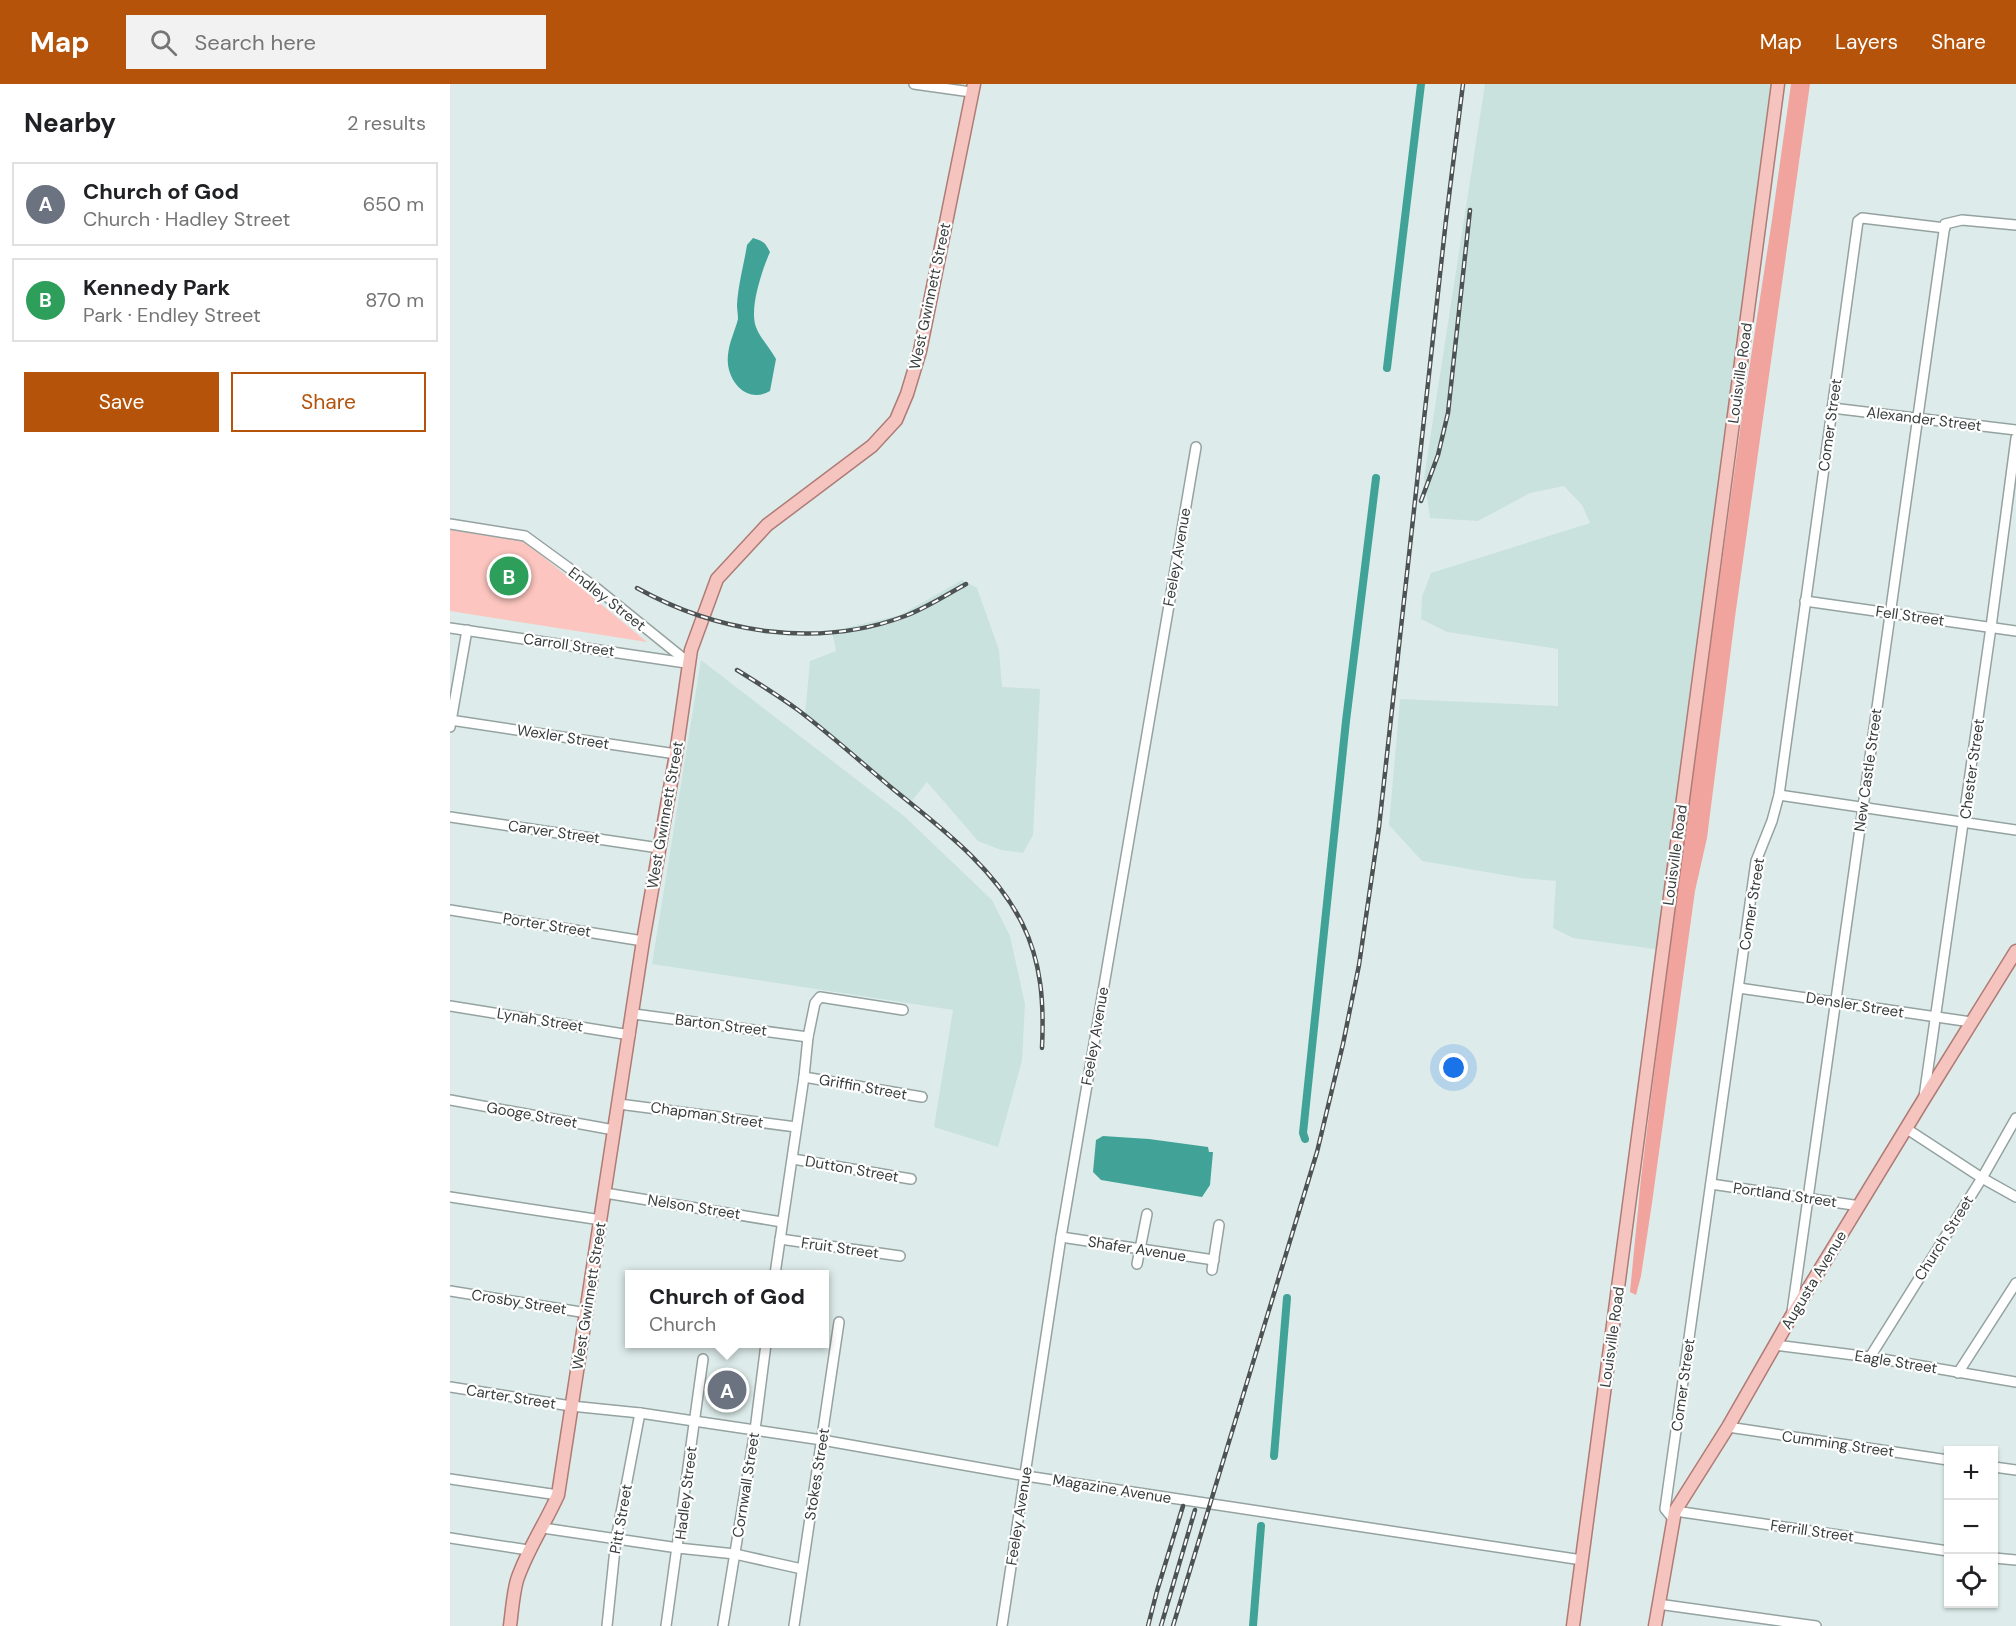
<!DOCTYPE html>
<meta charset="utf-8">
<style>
body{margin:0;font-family:"DM Sans",sans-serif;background:#f2f2f2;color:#202124}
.controls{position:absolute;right:18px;bottom:18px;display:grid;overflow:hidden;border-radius:0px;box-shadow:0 2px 4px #0004}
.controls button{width:54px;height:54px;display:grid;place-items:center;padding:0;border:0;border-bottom:2px solid #e0e0e0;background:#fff;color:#202124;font:30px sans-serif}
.you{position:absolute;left:1004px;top:984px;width:21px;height:21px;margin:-15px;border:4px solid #fff;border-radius:50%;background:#1a73e8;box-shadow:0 0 0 9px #1a73e833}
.badge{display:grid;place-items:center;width:39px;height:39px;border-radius:50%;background:#b45309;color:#fff;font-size:20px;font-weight:700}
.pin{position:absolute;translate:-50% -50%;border:3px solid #fff;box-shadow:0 2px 6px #0006}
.popup{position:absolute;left:175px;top:1186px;width:204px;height:78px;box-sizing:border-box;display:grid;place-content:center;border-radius:0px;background:#fff;filter:drop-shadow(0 2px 4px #0005);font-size:20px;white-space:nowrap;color:#757577}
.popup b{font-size:22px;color:#202124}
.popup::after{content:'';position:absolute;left:50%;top:100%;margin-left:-12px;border:12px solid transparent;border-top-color:#fff}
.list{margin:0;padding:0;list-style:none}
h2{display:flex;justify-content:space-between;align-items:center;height:78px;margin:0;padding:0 24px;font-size:26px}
h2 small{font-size:20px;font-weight:400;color:#757577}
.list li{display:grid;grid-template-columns:39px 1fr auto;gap:18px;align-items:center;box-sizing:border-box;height:84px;margin:0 12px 12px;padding:0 12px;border:2px solid #e0e0e0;border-radius:0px}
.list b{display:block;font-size:22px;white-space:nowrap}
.list p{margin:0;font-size:20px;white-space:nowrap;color:#757577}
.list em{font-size:20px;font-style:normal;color:#757577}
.actions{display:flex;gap:12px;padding:18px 24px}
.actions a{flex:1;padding:14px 0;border:2px solid #b45309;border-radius:0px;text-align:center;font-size:21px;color:#b45309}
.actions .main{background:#b45309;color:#fff}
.icon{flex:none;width:33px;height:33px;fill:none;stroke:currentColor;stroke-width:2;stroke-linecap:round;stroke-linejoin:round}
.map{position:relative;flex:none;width:1566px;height:1542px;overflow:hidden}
header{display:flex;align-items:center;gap:36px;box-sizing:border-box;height:84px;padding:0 30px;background:#b45309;color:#fff}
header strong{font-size:28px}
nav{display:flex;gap:33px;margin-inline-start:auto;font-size:21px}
.search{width:420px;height:54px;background:#f2f2f2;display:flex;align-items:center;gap:15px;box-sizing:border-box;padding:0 21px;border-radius:0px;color:#757577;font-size:22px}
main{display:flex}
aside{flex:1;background:#fff}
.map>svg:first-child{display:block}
.built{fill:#cae2de}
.green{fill:#fcc5bf}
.forest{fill:#f1a49d}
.water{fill:#41a398}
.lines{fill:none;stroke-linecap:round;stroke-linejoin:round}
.canal{stroke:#41a398;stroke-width:8}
.minor-casing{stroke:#94a2a0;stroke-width:12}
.major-casing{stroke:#af7b76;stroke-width:15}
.minor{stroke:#fff;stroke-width:9}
.major{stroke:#f6c4bf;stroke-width:12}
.rail-casing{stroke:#4c5352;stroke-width:4.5}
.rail{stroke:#fff;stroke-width:2;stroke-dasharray:7;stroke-linecap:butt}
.labels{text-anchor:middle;stroke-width:4.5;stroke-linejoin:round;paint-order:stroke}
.street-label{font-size:15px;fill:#373d3c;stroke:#fff}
</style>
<header>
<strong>Map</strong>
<div class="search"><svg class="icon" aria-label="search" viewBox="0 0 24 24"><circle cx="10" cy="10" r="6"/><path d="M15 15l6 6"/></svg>Search here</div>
<nav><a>Map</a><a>Layers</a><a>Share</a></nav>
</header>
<main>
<aside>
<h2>Nearby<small>2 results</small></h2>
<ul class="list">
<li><span class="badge" style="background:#6b7280">A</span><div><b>Church of God</b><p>Church · Hadley Street</p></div><em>650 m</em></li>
<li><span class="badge" style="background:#2e9e5b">B</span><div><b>Kennedy Park</b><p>Park · Endley Street</p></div><em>870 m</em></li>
</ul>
<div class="actions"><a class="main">Save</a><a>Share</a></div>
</aside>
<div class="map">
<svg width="1566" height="1542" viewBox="0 0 1566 1542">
<rect width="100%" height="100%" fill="#ddecea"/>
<g class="built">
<path d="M1035,0H1329L1212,866L1123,854L1103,844L1106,797L1071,794L972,777L939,741L950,615L1108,622V565L997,548L971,535L972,513L981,489L1140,439L1132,421L1114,402L1080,409L1028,437L980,434L974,394Z"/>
<path d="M512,496L527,504L549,566L552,603L590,605L583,751L573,769L551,766L528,757L477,698L460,719L355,631L360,577L386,567L382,547L450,531Z"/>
<path d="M251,576L454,732L542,816L560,852L575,920L572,977L548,1063L484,1043L503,926L202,880Z"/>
</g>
<path class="green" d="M0,445L74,457L197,558L0,527Z"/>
<path class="forest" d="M1341,0H1360L1285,533L1257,754L1245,807L1202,1119L1191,1192L1186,1211L1180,1208L1191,1094L1227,806L1293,325L1322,136Z"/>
<g class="water">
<path d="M303,154C313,157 315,158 320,168C312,186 299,225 306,243C310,254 320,264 326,275L320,307C296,321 275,295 278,271C279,258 285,247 288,235C288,230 287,226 287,221C288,201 294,180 297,161Z"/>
<path d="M653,1052L699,1055L758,1063L759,1068H763L760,1101L752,1113L651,1096L643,1088L646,1056Z"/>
</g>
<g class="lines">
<g class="canal">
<path d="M937,284L971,0"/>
<path d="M855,1055L853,1049L896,637L926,394"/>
<path d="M824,1372L837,1214"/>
<path d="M803,1542L811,1442"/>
</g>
<defs>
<g id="minor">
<path d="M464,0L521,8"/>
<path d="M1382,324L1566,346"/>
<path d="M0,440L75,452L145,503L239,579"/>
<path d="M1355,517L1566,547"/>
<path d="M0,544L236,579"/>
<path d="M0,636L226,670"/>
<path d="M0,643L17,546"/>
<path d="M1329,711L1566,746"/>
<path d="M0,733L209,764"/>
<path d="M0,826L193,857"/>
<path d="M1289,904L1521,938"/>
<path d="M0,922L180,951"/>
<path d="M184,930L358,953"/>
<path d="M354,993L472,1013"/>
<path d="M1474,1013L1541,543L1566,354"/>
<path d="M0,1016L164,1046"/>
<path d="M169,1020L346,1043"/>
<path d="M1457,1045L1532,1094L1566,1113"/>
<path d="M343,1075L461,1095"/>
<path d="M1261,1100L1410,1122"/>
<path d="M155,1109L332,1138"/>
<path d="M0,1113L151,1136"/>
<path d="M611,1153L764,1176"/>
<path d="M330,1155L450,1172"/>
<path d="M687,1180L697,1130"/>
<path d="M762,1186L769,1141"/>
<path d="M325,1190L354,993L358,953L365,919L370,913L453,926"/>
<path d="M0,1207L137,1229"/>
<path d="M1342,1228L1495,140L1512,136L1566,141"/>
<path d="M1325,1261L1420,1273L1566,1298"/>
<path d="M1420,1273L1532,1094L1566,1034"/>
<path d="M1508,1289L1566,1199"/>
<path d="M0,1303L121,1322L190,1329L372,1356L576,1392L1132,1476"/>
<path d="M1278,1343L1498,1376"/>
<path d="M1544,1383L1566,1386"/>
<path d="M0,1395L108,1411"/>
<path d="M1225,1427L1498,1467"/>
<path d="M1224,1436L1215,1425L1306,777L1322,737L1329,711L1408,137L1412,134L1495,144"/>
<path d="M93,1444L228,1464L285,1470L352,1485"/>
<path d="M0,1454L78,1466"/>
<path d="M1544,1474L1566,1476"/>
<path d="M1208,1520L1366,1542"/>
<path d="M157,1542L166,1455L190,1329"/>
<path d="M216,1542L253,1275"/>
<path d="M273,1542L305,1346L316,1260"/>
<path d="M344,1542L389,1238"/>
<path d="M552,1542L611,1153L746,363"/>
</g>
<g id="major">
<path d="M60,1542C62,1527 63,1510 67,1496C77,1466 95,1440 108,1411L193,857L226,670L241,566L267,495L317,441L422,362L446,336L457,310L470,267L524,0"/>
<path d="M1123,1542L1328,0"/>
<path d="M1205,1542L1225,1427L1278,1343L1341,1233L1474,1015L1566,867"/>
</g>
</defs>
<use href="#minor" class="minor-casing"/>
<use href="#major" class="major-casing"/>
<use href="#minor" class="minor"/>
<use href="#major" class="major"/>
<defs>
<g id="rail">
<path d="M971,417L988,371L998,329L1020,126"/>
<path d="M187,504C268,549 367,565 455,532C476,524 496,511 516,500"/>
<path d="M287,586C308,599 329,612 348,626C381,651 412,679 443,705C491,744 544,783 572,839C592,879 594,920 592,964"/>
<path d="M698,1542L707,1507L733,1422"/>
<path d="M711,1542L745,1426"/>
<path d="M723,1542L867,1068L893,960L909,881L929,743L996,136L1013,0"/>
</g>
</defs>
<use href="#rail" class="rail-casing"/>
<use href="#rail" class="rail"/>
</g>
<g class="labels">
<g class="street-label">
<text transform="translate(480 212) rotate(-78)" y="5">West Gwinnett Street</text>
<text transform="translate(1290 289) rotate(-82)" y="5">Louisville Road</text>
<text transform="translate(1474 335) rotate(7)" y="5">Alexander Street</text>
<text transform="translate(1380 341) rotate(-82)" y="5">Comer Street</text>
<text transform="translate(727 473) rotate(-80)" y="5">Feeley Avenue</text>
<text transform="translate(157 515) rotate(38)" y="5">Endley Street</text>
<text transform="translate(1460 532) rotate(8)" y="5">Fell Street</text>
<text transform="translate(119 561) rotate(8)" y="5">Carroll Street</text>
<text transform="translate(113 653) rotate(9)" y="5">Wexler Street</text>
<text transform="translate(1522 685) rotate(-82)" y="5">Chester Street</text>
<text transform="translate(1418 686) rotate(-82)" y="5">New Castle Street</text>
<text transform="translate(215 731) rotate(-80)" y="5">West Gwinnett Street</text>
<text transform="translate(104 748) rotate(8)" y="5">Carver Street</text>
<text transform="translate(1225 771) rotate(-82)" y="5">Louisville Road</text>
<text transform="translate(1302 820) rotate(-81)" y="5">Comer Street</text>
<text transform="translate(97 841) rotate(9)" y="5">Porter Street</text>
<text transform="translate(1405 921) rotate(9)" y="5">Densler Street</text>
<text transform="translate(90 936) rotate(9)" y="5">Lynah Street</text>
<text transform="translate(271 941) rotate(7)" y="5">Barton Street</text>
<text transform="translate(645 952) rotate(-80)" y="5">Feeley Avenue</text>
<text transform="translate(413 1003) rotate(10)" y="5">Griffin Street</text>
<text transform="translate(82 1031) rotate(10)" y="5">Googe Street</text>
<text transform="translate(257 1031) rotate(8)" y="5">Chapman Street</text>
<text transform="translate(402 1085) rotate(10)" y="5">Dutton Street</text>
<text transform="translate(1335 1111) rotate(8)" y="5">Portland Street</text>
<text transform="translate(244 1123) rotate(9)" y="5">Nelson Street</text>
<text transform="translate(1494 1154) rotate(-58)" y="5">Church Street</text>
<text transform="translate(390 1164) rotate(8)" y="5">Fruit Street</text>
<text transform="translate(687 1165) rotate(9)" y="5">Shafer Avenue</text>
<text transform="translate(1364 1196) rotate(-59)" y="5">Augusta Avenue</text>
<text transform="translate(139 1212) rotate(-81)" y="5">West Gwinnett Street</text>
<text transform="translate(69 1218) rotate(9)" y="5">Crosby Street</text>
<text transform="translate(1162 1253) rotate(-82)" y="5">Louisville Road</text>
<text transform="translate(1446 1278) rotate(9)" y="5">Eagle Street</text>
<text transform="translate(1233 1301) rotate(-82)" y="5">Comer Street</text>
<text transform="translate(61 1313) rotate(9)" y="5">Carter Street</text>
<text transform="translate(1388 1360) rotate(8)" y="5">Cumming Street</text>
<text transform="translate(367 1390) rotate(-81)" y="5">Stokes Street</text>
<text transform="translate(296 1401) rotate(-81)" y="5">Cornwall Street</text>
<text transform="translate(662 1405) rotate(9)" y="5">Magazine Avenue</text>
<text transform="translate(236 1409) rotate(-83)" y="5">Hadley Street</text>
<text transform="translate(569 1432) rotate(-81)" y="5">Feeley Avenue</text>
<text transform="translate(171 1435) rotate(-80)" y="5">Pitt Street</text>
<text transform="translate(1362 1447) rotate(8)" y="5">Ferrill Street</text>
</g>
</g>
</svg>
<div class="controls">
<button>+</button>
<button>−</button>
<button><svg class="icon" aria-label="locate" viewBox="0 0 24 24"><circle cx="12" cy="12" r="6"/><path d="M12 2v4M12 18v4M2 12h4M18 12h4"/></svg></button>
</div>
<div class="you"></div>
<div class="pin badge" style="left:277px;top:1306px;background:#6b7280">A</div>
<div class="popup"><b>Church of God</b>Church</div>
<div class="pin badge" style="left:59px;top:492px;background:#2e9e5b">B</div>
</div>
</main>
